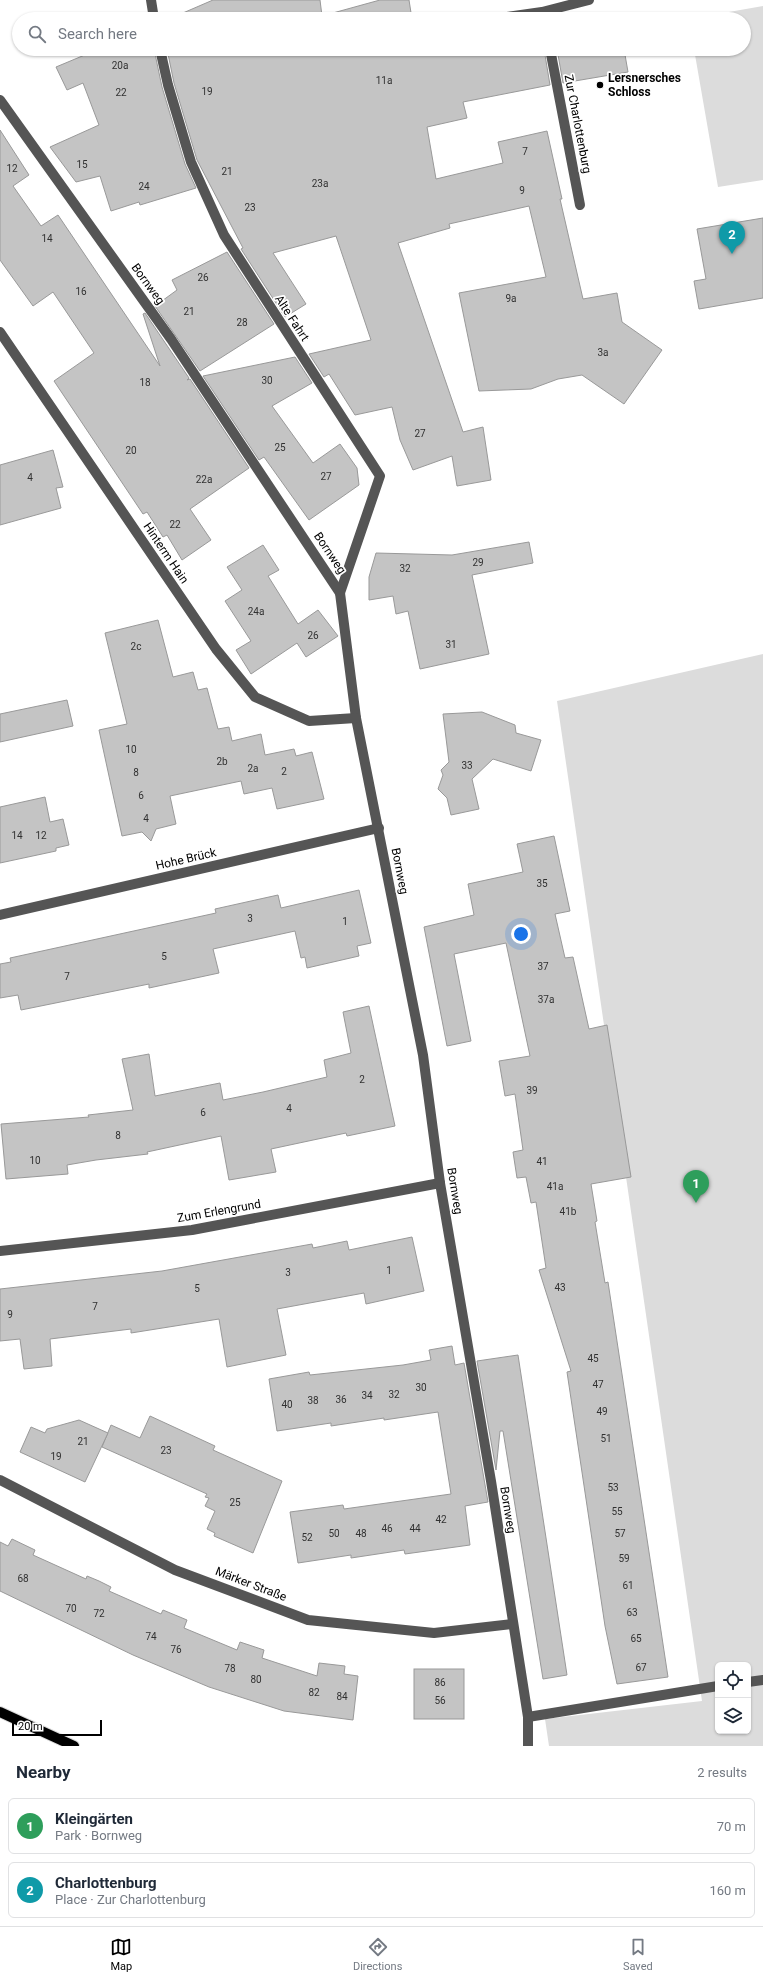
<!DOCTYPE html>
<meta charset="utf-8">
<style>
body{margin:0;font-family:Roboto,sans-serif;background:#f6f6f7;color:#1f2937}
.controls{position:absolute;right:12px;bottom:12px;display:grid;overflow:hidden;border-radius:6px;box-shadow:0 1px 3px #0004}
.controls button{width:36px;height:36px;display:grid;place-items:center;padding:0;border:0;border-bottom:1px solid #e0e1e3;background:#fff;color:#1f2937;font:20px sans-serif}
.scale{position:absolute;left:12px;bottom:10px;width:90px;box-sizing:border-box;padding-left:4px;border:2px solid #000;border-top:0;font-size:11px;line-height:14px;white-space:nowrap;color:#000;-webkit-text-stroke:3px #fff;paint-order:stroke}
.you{position:absolute;left:521px;top:934px;width:14px;height:14px;margin:-10px;border:3px solid #fff;border-radius:50%;background:#1a73e8;box-shadow:0 0 0 6px #1a73e833}
.badge{display:grid;place-items:center;width:26px;height:26px;border-radius:50%;background:#000;color:#fff;font-size:13px;font-weight:700}
.pin{position:absolute;translate:-50% -33px;filter:drop-shadow(0 1px 2px #0008)}
.pin::after{content:'';position:absolute;top:21px;width:14px;height:12px;background:inherit;clip-path:polygon(0 0,100% 0,50% 100%)}
.list{margin:0;padding:0;list-style:none}
h2{display:flex;justify-content:space-between;align-items:center;height:52px;margin:0;padding:0 16px;font-size:17px}
h2 small{font-size:13px;font-weight:400;color:#747a83}
.list li{display:grid;grid-template-columns:26px 1fr auto;gap:12px;align-items:center;box-sizing:border-box;height:56px;margin:0 8px 8px;padding:0 8px;border:1px solid #e0e1e3;border-radius:6px}
.list b{display:block;font-size:15px;white-space:nowrap}
.list p{margin:0;font-size:13px;white-space:nowrap;color:#747a83}
.list em{font-size:13px;font-style:normal;color:#747a83}
.icon{flex:none;width:22px;height:22px;fill:none;stroke:currentColor;stroke-width:2;stroke-linecap:round;stroke-linejoin:round}
.map{position:relative;flex:none;width:763px;height:1746px;overflow:hidden}
.search{position:absolute;background:#fff;box-shadow:0 1px 3px #0004;left:12px;right:12px;top:12px;height:44px;display:flex;align-items:center;gap:10px;box-sizing:border-box;padding:0 14px;border-radius:22px;color:#747a83;font-size:15px}
.sheet{height:180px;background:#fff}
nav{display:flex;justify-content:space-around;align-items:center;box-sizing:border-box;height:56px;border-top:1px solid #e0e1e3;background:#fff;font-size:11px;color:#747a83}
nav a{display:grid;justify-items:center;gap:2px}
nav .on{color:#000}
.map>svg:first-child{display:block}
.green{fill:#dcdcdc;fill-rule:evenodd}
.building{fill:#c4c4c4;stroke:#999}
.lines{fill:none;stroke-linecap:round;stroke-linejoin:round}
.major-casing{stroke:#dbdbdb;stroke-width:12}
.minor{stroke:#555;stroke-width:10}
.major{stroke:#000;stroke-width:10}
.poi-dot{fill:#000;stroke:#fff;stroke-width:1.5}
.labels{text-anchor:middle;stroke-width:3.5;stroke-linejoin:round;paint-order:stroke}
.number-label{font-size:10px;fill:#313131}
.poi-label{font-size:12px;font-weight:bold;fill:#000;stroke:#fff;text-anchor:start}
.street-label{font-size:12px;fill:#000;stroke:#fff}
</style>
<div class="map">
<svg width="763" height="1746" viewBox="0 0 763 1746">
<rect width="100%" height="100%" fill="#fff"/>
<g class="green">
<path d="M763,6V180L718,187L694,49H744V19H689Z"/>
<path d="M763,654V1746H549L545,1719L702,1701L557,701ZM718,1665H748V1731H718Z"/>
</g>
<g class="building">
<path d="M213,0H320L322,16L380,0H409L412,19H169Z"/>
<path d="M99,49H154L162,87L185,164L196,188L140,205L139,202L111,211L100,176L76,182L50,147L99,125L83,83L67,90L56,67Z"/>
<path d="M167,49H544L550,85L463,102L467,118L427,127L436,179L503,163L498,142L547,131L562,199H560L583,299L617,293L622,322L662,350L624,404L582,375L558,379L531,389L479,391L459,293L546,277L529,206L449,224L450,228L398,243L463,432L483,427L491,480L457,486L452,456L413,470L400,440L392,407L355,415L329,374L324,377L309,354L371,340L336,236L273,253L306,304L285,317L241,249L243,248L197,160L174,83Z"/>
<path d="M557,49H624L628,72L563,83Z"/>
<path d="M0,130L29,175L13,186L41,226L58,215L160,366L143,314L145,313L189,378L187,380L190,379L249,468L190,509L211,540L182,560L167,535L163,537L147,512L143,514L54,381L94,353L53,292L33,306L0,260Z"/>
<path d="M763,218V298L699,309L694,281L706,279L697,229Z"/>
<path d="M227,252L274,324L200,371L155,306L177,290L172,280Z"/>
<path d="M295,357L312,383L272,406L313,463L340,444L357,468L359,485L309,520L264,457L259,460L203,376Z"/>
<path d="M53,450L63,487L56,488L61,508L0,525V465Z"/>
<path d="M529,542L533,563L472,575L489,654L420,669L408,611L396,614L393,596L369,600V577L376,553L452,555Z"/>
<path d="M263,545L279,570L268,576L298,624L318,610L338,636L306,657L297,643L251,674L236,650L251,641L225,601L242,590L227,567Z"/>
<path d="M158,620L173,677L193,672L198,690L207,688L218,729L229,727L232,741L261,734L265,755L294,749L296,756L312,752L324,799L277,809L272,788L244,794L241,781L170,796L176,824L156,829L151,841L142,832L122,836L99,730L127,724L105,633Z"/>
<path d="M67,700L73,726L0,742V714Z"/>
<path d="M482,712L515,725L516,733L541,740L531,771L493,759L472,779L479,809L451,815L447,798L438,789L443,775L441,770L449,762L443,714Z"/>
<path d="M45,797L50,822L63,819L69,845L56,848V851L0,863V807Z"/>
<path d="M554,836L570,911L555,914L565,958L573,957L589,1029L607,1025L631,1177L591,1184L597,1221L595,1222L605,1283L608,1282L668,1677L617,1684L605,1626L567,1372L571,1371L539,1270L546,1268L536,1202L531,1203L526,1177L517,1178L513,1152L523,1150L515,1094L505,1096L499,1061L530,1056L506,943L454,954L471,1041L447,1046L424,927L474,915L468,884L523,872L517,844Z"/>
<path d="M359,890L371,943L357,946L359,956L307,968L305,957L301,958L295,931L213,949L219,973L149,988V984L21,1010L18,995L0,998V964L11,962L10,958L216,913L215,909L278,895L281,908Z"/>
<path d="M369,1006L395,1126L347,1136L346,1133L271,1149L276,1172L229,1180L221,1136L147,1152L148,1154L96,1160L67,1165L68,1174L6,1179L1,1124L89,1117L88,1115L133,1110L122,1059L149,1054L155,1096L220,1083L223,1100L263,1092L327,1077L324,1060L351,1053L343,1012Z"/>
<path d="M412,1237L424,1291L366,1304L364,1293L277,1309L286,1355L227,1367L219,1319L131,1333V1329L50,1339L52,1366L24,1369L20,1339L0,1341V1289L162,1271L312,1244L313,1248L347,1241L349,1250Z"/>
<path d="M452,1346L455,1365L464,1363L488,1502L465,1506L470,1545L405,1554L404,1550L351,1558V1555L298,1563L290,1512L343,1505L344,1509L451,1494L438,1412L384,1420V1418L331,1426V1423L277,1431L269,1379L309,1372L310,1375L403,1365L431,1360L429,1350Z"/>
<path d="M518,1355L567,1675L543,1679L503,1431H500L496,1470L477,1361Z"/>
<path d="M150,1416L215,1446L213,1450L282,1481L253,1553L214,1536L215,1533L207,1529L215,1511L205,1506L209,1498L205,1497L207,1494L102,1447L111,1425L140,1438Z"/>
<path d="M79,1420L108,1433L85,1482L20,1452L31,1427L45,1433L47,1429Z"/>
<path d="M12,1539L35,1550L33,1555L86,1579L87,1576L99,1581L111,1587L109,1591L161,1614L163,1610L187,1620L184,1628L237,1650L240,1642L264,1650L262,1658L317,1676L319,1663L345,1666L344,1674L358,1676L353,1720L284,1711L209,1687L133,1655L0,1591V1542L8,1546Z"/>
<rect x="414" y="1669" width="50" height="50"/>
</g>
<g class="lines">
<defs>
<path id="major" d="M0,1712L74,1746"/>
</defs>
<use href="#major" class="major-casing"/>
<g class="minor">
<path d="M151,0L154,19"/>
<path d="M493,19L542,12L589,0"/>
<path d="M160,49L168,85L191,162L224,235L380,476L340,593"/>
<path d="M550,49L580,205"/>
<path d="M0,100L171,339L340,593L356,718L423,1055L440,1183L491,1481L528,1717V1746"/>
<path d="M0,332L216,649L255,697L309,721L356,718"/>
<path d="M0,915L379,828"/>
<path d="M0,1251L192,1230L440,1183"/>
<path d="M0,1480L175,1570L308,1620L434,1633L513,1624"/>
<path d="M748,1682L763,1680"/>
<path d="M528,1717L718,1686"/>
</g>
<use href="#major" class="major"/>
</g>
<circle class="poi-dot" cx="600" cy="85" r="4"/>
<g class="labels">
<g class="number-label">
<text x="120" y="69">20a</text>
<text x="384" y="84">11a</text>
<text x="207" y="95">19</text>
<text x="121" y="96">22</text>
<text x="525" y="155">7</text>
<text x="82" y="168">15</text>
<text x="12" y="172">12</text>
<text x="227" y="175">21</text>
<text x="320" y="187">23a</text>
<text x="144" y="190">24</text>
<text x="522" y="194">9</text>
<text x="250" y="211">23</text>
<text x="47" y="242">14</text>
<text x="203" y="281">26</text>
<text x="81" y="295">16</text>
<text x="511" y="302">9a</text>
<text x="189" y="315">21</text>
<text x="242" y="326">28</text>
<text x="603" y="356">3a</text>
<text x="267" y="384">30</text>
<text x="145" y="386">18</text>
<text x="420" y="437">27</text>
<text x="280" y="451">25</text>
<text x="131" y="454">20</text>
<text x="326" y="480">27</text>
<text x="30" y="481">4</text>
<text x="204" y="483">22a</text>
<text x="175" y="528">22</text>
<text x="478" y="566">29</text>
<text x="405" y="572">32</text>
<text x="256" y="615">24a</text>
<text x="313" y="639">26</text>
<text x="451" y="648">31</text>
<text x="136" y="650">2c</text>
<text x="131" y="753">10</text>
<text x="222" y="765">2b</text>
<text x="467" y="769">33</text>
<text x="253" y="772">2a</text>
<text x="284" y="775">2</text>
<text x="136" y="776">8</text>
<text x="141" y="799">6</text>
<text x="146" y="822">4</text>
<text x="17" y="839">14</text>
<text x="41" y="839">12</text>
<text x="542" y="887">35</text>
<text x="250" y="922">3</text>
<text x="345" y="925">1</text>
<text x="164" y="960">5</text>
<text x="543" y="970">37</text>
<text x="67" y="980">7</text>
<text x="546" y="1003">37a</text>
<text x="362" y="1083">2</text>
<text x="532" y="1094">39</text>
<text x="289" y="1112">4</text>
<text x="203" y="1116">6</text>
<text x="118" y="1139">8</text>
<text x="35" y="1164">10</text>
<text x="542" y="1165">41</text>
<text x="555" y="1190">41a</text>
<text x="568" y="1215">41b</text>
<text x="389" y="1274">1</text>
<text x="288" y="1276">3</text>
<text x="560" y="1291">43</text>
<text x="197" y="1292">5</text>
<text x="95" y="1310">7</text>
<text x="10" y="1318">9</text>
<text x="593" y="1362">45</text>
<text x="598" y="1388">47</text>
<text x="421" y="1391">30</text>
<text x="394" y="1398">32</text>
<text x="367" y="1399">34</text>
<text x="341" y="1403">36</text>
<text x="313" y="1404">38</text>
<text x="287" y="1408">40</text>
<text x="602" y="1415">49</text>
<text x="606" y="1442">51</text>
<text x="83" y="1445">21</text>
<text x="166" y="1454">23</text>
<text x="56" y="1460">19</text>
<text x="613" y="1491">53</text>
<text x="235" y="1506">25</text>
<text x="617" y="1515">55</text>
<text x="441" y="1523">42</text>
<text x="387" y="1532">46</text>
<text x="415" y="1532">44</text>
<text x="334" y="1537">50</text>
<text x="361" y="1537">48</text>
<text x="620" y="1537">57</text>
<text x="307" y="1541">52</text>
<text x="624" y="1562">59</text>
<text x="23" y="1582">68</text>
<text x="628" y="1589">61</text>
<text x="71" y="1612">70</text>
<text x="632" y="1616">63</text>
<text x="99" y="1617">72</text>
<text x="151" y="1640">74</text>
<text x="636" y="1642">65</text>
<text x="176" y="1653">76</text>
<text x="641" y="1671">67</text>
<text x="230" y="1672">78</text>
<text x="256" y="1683">80</text>
<text x="440" y="1686">86</text>
<text x="314" y="1696">82</text>
<text x="342" y="1700">84</text>
<text x="440" y="1704">56</text>
</g>
<g class="poi-label">
<text x="608" y="82">Lersnersches<tspan x="608" dy="14">Schloss</tspan></text>
</g>
<g class="street-label">
<text transform="translate(578 124) rotate(79)" y="4">Zur Charlottenburg</text>
<text transform="translate(148 284) rotate(54)" y="4">Bornweg</text>
<text transform="translate(292 318) rotate(57)" y="4">Alte Fahrt</text>
<text transform="translate(166 553) rotate(56)" y="4">Hinterm Hain</text>
<text transform="translate(330 553) rotate(56)" y="4">Bornweg</text>
<text transform="translate(186 859) rotate(-13)" y="4">Hohe Brück</text>
<text transform="translate(400 871) rotate(79)" y="4">Bornweg</text>
<text transform="translate(455 1191) rotate(81)" y="4">Bornweg</text>
<text transform="translate(219 1211) rotate(-10)" y="4">Zum Erlengrund</text>
<text transform="translate(508 1510) rotate(81)" y="4">Bornweg</text>
<text transform="translate(251 1584) rotate(21)" y="4">Märker Straße</text>
</g>
</g>
</svg>
<div class="controls">
<button><svg class="icon" aria-label="locate" viewBox="0 0 24 24"><circle cx="12" cy="12" r="6"/><path d="M12 2v4M12 18v4M2 12h4M18 12h4"/></svg></button>
<button><svg class="icon" aria-label="layers" viewBox="0 0 24 24"><path d="M12 4l9 5-9 5-9-5zM3 14l9 5 9-5"/></svg></button>
</div>
<div class="scale">20 m</div>
<div class="you"></div>
<div class="pin badge" style="left:696px;top:1203px;background:#2e9e5b">1</div>
<div class="pin badge" style="left:732px;top:254px;background:#0f9aa8">2</div>
<div class="search"><svg class="icon" aria-label="search" viewBox="0 0 24 24"><circle cx="10" cy="10" r="6"/><path d="M15 15l6 6"/></svg>Search here</div>
</div>
<section class="sheet">
<h2>Nearby<small>2 results</small></h2>
<ul class="list">
<li><span class="badge" style="background:#2e9e5b">1</span><div><b>Kleingärten</b><p>Park · Bornweg</p></div><em>70 m</em></li>
<li><span class="badge" style="background:#0f9aa8">2</span><div><b>Charlottenburg</b><p>Place · Zur Charlottenburg</p></div><em>160 m</em></li>
</ul>
</section>
<nav>
<a class="on"><svg class="icon" aria-label="map" viewBox="0 0 24 24"><path d="M3 6l6-2 6 2 6-2v14l-6 2-6-2-6 2zM9 4v14M15 6v14"/></svg>Map</a>
<a><svg class="icon" aria-label="directions" viewBox="0 0 24 24"><path d="M12 3l9 9-9 9-9-9zM9 14v-3h6M13 9l2 2-2 2"/></svg>Directions</a>
<a><svg class="icon" aria-label="saved" viewBox="0 0 24 24"><path d="M7 4h10v16l-5-4-5 4z"/></svg>Saved</a>
</nav>
